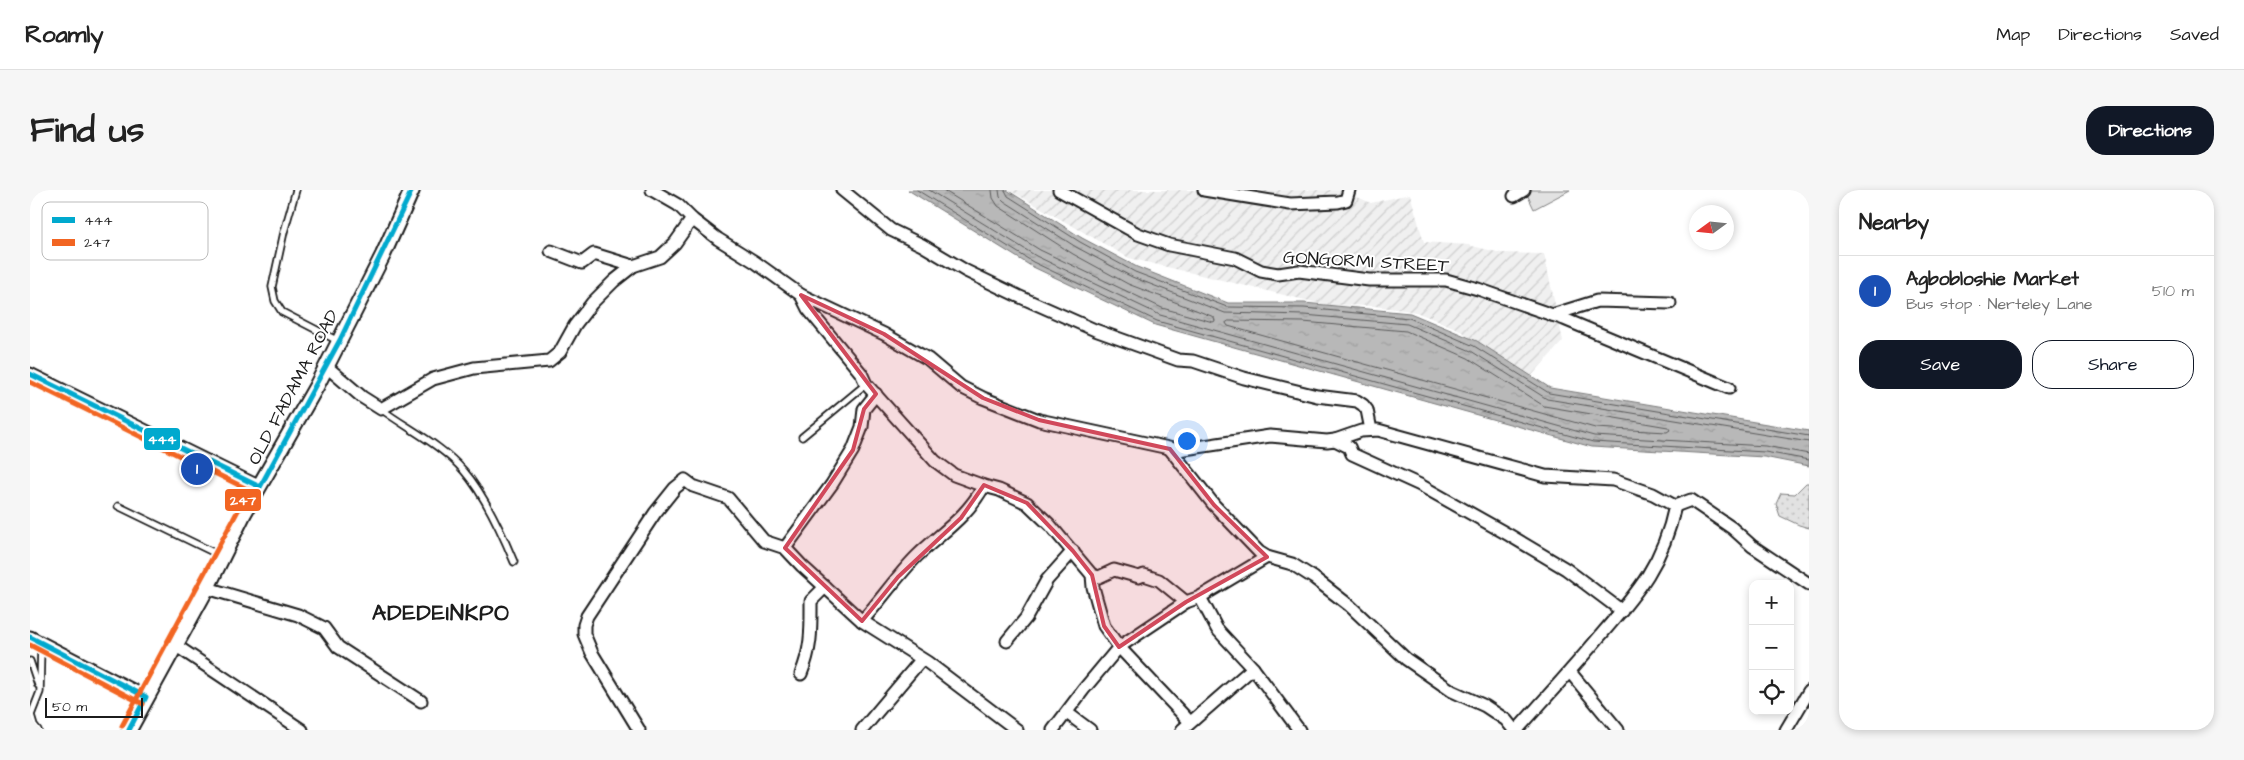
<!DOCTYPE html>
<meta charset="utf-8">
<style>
body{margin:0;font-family:"Architects Daughter",sans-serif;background:#f6f6f6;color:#222}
.controls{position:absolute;right:15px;bottom:15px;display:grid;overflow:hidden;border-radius:10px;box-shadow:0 2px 8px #0003}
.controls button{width:45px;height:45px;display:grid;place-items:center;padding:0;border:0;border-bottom:1px solid #e0e0e0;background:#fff;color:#222;font:25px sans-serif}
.compass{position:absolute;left:1659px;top:15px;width:45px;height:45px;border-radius:50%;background:#fff;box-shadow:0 2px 8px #0003;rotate:255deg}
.scale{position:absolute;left:15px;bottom:12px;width:98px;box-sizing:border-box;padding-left:5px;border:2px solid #1c1c1c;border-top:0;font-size:14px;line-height:18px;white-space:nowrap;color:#1c1c1c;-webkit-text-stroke:4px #fff;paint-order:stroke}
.you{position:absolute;left:1156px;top:250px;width:18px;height:18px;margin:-12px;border:4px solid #fff;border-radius:50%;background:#1a73e8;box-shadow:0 0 0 8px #1a73e833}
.badge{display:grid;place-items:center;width:32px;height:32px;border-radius:50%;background:#111827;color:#fff;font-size:16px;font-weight:700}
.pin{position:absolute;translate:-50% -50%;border:2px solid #fff;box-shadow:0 1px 5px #0006}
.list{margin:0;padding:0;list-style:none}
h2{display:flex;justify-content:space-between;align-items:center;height:65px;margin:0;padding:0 20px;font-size:21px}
h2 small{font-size:16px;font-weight:400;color:#767676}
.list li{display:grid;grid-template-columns:32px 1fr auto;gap:15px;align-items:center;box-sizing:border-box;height:70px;padding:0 20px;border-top:1px solid #e0e0e0}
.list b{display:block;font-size:19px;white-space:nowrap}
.list p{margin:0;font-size:16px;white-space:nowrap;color:#767676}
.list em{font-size:16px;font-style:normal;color:#767676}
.actions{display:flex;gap:10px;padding:15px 20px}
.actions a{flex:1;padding:11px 0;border:1px solid #111827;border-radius:20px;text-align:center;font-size:18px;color:#111827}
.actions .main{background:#111827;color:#fff}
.icon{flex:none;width:28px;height:28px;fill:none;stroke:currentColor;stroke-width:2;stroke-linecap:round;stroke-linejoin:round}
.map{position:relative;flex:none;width:1779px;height:540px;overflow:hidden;border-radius:20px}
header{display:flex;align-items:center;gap:30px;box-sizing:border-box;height:70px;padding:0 25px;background:#fff;border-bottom:1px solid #e0e0e0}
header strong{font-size:24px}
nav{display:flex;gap:28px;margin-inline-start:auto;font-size:18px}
.intro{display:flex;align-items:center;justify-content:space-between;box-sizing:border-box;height:120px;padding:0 30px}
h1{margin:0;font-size:35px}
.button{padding:12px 22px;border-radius:20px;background:#111827;color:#fff;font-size:18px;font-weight:700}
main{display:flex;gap:30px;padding:0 30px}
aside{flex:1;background:#fff;border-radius:20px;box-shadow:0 2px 8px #0003}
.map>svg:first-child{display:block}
.industrial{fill:url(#industrial-furrows)}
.grass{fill:url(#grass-dots);stroke:#7f7f7f}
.park{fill:#e2e2e2;stroke:#7f7f7f}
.water{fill:url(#water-ripples);stroke:#7a7a7a}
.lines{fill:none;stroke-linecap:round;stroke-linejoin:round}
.shore{stroke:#5a5a5a;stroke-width:1}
.service-casing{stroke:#1c1c1c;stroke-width:9}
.minor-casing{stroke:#1c1c1c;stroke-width:15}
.tertiary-casing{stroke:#1c1c1c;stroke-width:18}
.service{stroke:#fff;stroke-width:5.5}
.minor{stroke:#fff;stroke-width:11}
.tertiary{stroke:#fff;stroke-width:14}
.bus-1-casing{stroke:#fff;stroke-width:9}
.bus-2-casing{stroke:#fff;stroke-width:9}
.bus-1{stroke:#00a9ce;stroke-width:5}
.bus-2{stroke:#f26522;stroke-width:5}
.marked{fill:#d1495b;fill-opacity:0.2;stroke:#d1495b;stroke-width:4;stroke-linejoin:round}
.labels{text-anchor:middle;stroke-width:4;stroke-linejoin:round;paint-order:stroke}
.street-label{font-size:18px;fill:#1c1c1c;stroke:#fff}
.district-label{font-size:22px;font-weight:bold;letter-spacing:1px;fill:#1c1c1c;stroke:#fff}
.key{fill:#fff;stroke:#bbb;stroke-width:1}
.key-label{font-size:14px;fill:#1c1c1c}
.line-badge{stroke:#fff;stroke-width:2}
.badge-label{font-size:14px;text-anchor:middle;font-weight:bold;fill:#fff}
</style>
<header>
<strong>Roamly</strong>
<nav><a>Map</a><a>Directions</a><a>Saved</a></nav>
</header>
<div class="intro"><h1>Find us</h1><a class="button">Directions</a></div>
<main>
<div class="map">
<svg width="1779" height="540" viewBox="0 0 1779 540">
<defs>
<pattern id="industrial-furrows" width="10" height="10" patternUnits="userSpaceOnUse" patternTransform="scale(1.25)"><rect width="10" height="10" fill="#f0f0f0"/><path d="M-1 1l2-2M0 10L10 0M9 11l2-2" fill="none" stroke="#cdcdcd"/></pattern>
<pattern id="grass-dots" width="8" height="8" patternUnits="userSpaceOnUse" patternTransform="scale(1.25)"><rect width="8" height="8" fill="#e2e2e2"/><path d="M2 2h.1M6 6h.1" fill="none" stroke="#c1c1c1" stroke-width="1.8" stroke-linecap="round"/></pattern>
<pattern id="water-ripples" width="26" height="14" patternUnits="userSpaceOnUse" patternTransform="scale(1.25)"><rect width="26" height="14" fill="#b8b8b8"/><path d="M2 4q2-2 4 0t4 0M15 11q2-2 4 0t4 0" fill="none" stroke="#9e9e9e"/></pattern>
</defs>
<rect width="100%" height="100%" fill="#fff"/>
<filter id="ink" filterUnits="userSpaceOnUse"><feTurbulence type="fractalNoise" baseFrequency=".02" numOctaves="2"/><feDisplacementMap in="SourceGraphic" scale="10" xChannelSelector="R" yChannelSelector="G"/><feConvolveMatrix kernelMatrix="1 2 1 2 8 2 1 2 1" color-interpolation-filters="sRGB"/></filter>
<g filter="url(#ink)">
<path class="industrial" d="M979,0H1324L1325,6L1341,13L1380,4L1394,52L1438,55L1471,63L1514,64L1533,151L1497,191L1428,139L1386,122L1345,116L1296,115L1099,68Z"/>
<path class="grass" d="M1776,293H1779V338L1769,335L1750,326L1746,314L1751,303L1765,304Z"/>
<path class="park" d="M1495,0H1540L1504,19Z"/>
<path class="water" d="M878,0H977L1052,48L1107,77L1198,113H1274L1380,123L1447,151L1520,198L1779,241V276L1734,267L1562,257L1125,135L1001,76Z"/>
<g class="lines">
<g class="shore">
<path d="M887,0L1003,72L1127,131L1563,252L1735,262L1779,270"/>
<path d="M899,0L1006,66L1130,125L1564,246L1735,256L1779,264"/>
<path d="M913,0L1010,60L1132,118L1183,132L1185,131L1184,127L1098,94L1043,64L968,16L963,8L962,0"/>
<path d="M969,0L970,7L974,11L1046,57L1102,87L1195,123L1274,125L1377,134L1441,161L1517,209L1779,252"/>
<path d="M975,0L978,6L1050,52L1105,82L1197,117L1274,118L1379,128L1444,156L1519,203L1779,246"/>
<path d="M1199,131L1273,132L1376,141L1438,168L1514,216L1638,237L1640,240L1637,242L1565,238L1198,136L1196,133Z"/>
</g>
<defs>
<g id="service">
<path d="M266,0L254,42L242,97L245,111L252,122L308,151"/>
<path d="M351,219C378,239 412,255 434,281C454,304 472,343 484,372"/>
<path d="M772,247L836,194"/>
<path d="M88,316L191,366"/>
<path d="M0,471L8,495"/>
<path d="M8,540L4,535L1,525L10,502L11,453"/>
</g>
<g id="minor">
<path d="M622,0L648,15L662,29L688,49L725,72L771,105L854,144L898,169L931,197L953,208L1009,230L1148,260L1240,246L1297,251L1305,250L1319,257L1322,264L1390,295L1479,345L1536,379L1592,421"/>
<path d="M812,0L861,40L892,55L936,81L988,106L1065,140L1148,170L1163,171L1214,188L1287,206L1327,211L1333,215L1337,220L1341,240"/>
<path d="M1029,0L1108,44L1139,55L1205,68L1231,81L1248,84L1269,81L1339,90H1416L1448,99L1534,129L1699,198"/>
<path d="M1174,0L1260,14L1308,12L1316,10L1319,0"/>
<path d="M1484,6L1494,0"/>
<path d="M521,61L552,73L564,64L603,76"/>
<path d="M771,105L778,119L831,183L836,194L905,271L924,285L954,296L969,300L997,313L1020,335L1062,385L1063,397L1074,436L1089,457L1160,532"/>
<path d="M1522,125L1567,111L1640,113"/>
<path d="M297,177L332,207L351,219L403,189L444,178L519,171L530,162L545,135L562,113L584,91L603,76L630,67L645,53L662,29"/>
<path d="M0,184L230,297"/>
<path d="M1305,250L1331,241L1348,240L1515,286L1583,290L1623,304L1645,316L1661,310L1702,338L1722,356L1779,394"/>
<path d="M1140,259L1184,315L1229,362L1237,367L1262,374L1284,388L1320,416L1376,469L1422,501L1455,516L1476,530L1484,540"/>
<path d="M755,358L802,294L823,260L832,237L834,219L846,204"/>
<path d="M1062,385L1069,387L1084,380L1109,387L1114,385L1129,390L1156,412"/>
<path d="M177,398L268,425L294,438L308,457L391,511"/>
<path d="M1170,407L1187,439L1223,478L1269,540"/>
<path d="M832,431C851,410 867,386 887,366C913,341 935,329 954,296"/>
<path d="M0,447L116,507"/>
<path d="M977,451L996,428L1017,390L1043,361"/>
<path d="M145,455L272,540"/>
<path d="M1540,482L1588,540"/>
<path d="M771,484C782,457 781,439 781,411L795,397"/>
<path d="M1037,523L1060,540"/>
<path d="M609,540L562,463L554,444V435L557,426L625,323L645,298L655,290L663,296L698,308L734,351L755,358L772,376L832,431L897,472L987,540"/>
<path d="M832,540L891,470"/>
<path d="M1023,540L1054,499L1089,457L1156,412L1170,407L1237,367"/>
<path d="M1152,540L1223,478"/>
<path d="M1487,540C1515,509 1543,478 1570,446C1607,403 1633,374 1645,316"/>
<path d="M1756,540L1779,501"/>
</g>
<path id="tertiary" d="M99,540L177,398L214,323L286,197L353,65L382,0"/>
</defs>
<use href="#service" class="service-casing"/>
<use href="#minor" class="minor-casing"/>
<use href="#tertiary" class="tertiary-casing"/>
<use href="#service" class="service"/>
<use href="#minor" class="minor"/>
<use href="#tertiary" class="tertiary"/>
<defs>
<g id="bus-1">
<path d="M0,184L230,297L310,150L382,0"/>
<path d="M0,447L116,507L99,540"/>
</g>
<g id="bus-2">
<path d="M0,192L219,300L92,536"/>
<path d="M0,455L113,514"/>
</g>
</defs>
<use href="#bus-1" class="bus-1-casing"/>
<use href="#bus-2" class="bus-2-casing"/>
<use href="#bus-1" class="bus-1"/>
<use href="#bus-2" class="bus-2"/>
</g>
</g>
<path class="marked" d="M771,105L854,144L953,208L1009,230L1140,259L1184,315L1237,367L1156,412L1089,457L1074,436L1062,385L1043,361L997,313L954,295L931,328L868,387L832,431L755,358L823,260L834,219L846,204Z"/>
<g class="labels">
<g class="street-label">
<text transform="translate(1336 71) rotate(3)" y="6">GONGORMI STREET</text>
<text transform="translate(263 197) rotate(-62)" y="6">OLD FADAMA ROAD</text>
</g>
<g class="district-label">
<text x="411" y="430">ADEDEINKPO</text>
</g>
</g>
<rect x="12" y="12" width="166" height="58" rx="8" class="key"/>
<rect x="22" y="27" width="23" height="6" fill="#00a9ce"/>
<rect x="22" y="49" width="23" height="7" fill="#f26522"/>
<g class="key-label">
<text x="54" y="35">444</text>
<text x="54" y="57">247</text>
</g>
<g class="line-badge">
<rect x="113" y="237" width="38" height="24" rx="5" fill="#00a9ce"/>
<rect x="194" y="298" width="38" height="24" rx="5" fill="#f26522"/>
</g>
<g class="badge-label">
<text x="132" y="254">444</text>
<text x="213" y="315">247</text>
</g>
</svg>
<div class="controls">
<button>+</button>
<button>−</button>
<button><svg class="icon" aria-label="locate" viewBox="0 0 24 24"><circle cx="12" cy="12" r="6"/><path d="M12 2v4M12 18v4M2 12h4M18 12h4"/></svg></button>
</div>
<svg class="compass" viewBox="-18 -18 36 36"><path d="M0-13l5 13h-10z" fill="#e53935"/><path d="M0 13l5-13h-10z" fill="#767676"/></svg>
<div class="scale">50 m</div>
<div class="you"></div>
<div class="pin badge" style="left:167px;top:279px;background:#1a4fb4">1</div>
</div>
<aside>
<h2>Nearby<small></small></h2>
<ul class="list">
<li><span class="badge" style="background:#1a4fb4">1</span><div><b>Agbobloshie Market</b><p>Bus stop · Nerteley Lane</p></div><em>510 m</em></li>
</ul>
<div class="actions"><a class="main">Save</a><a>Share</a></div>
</aside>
</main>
